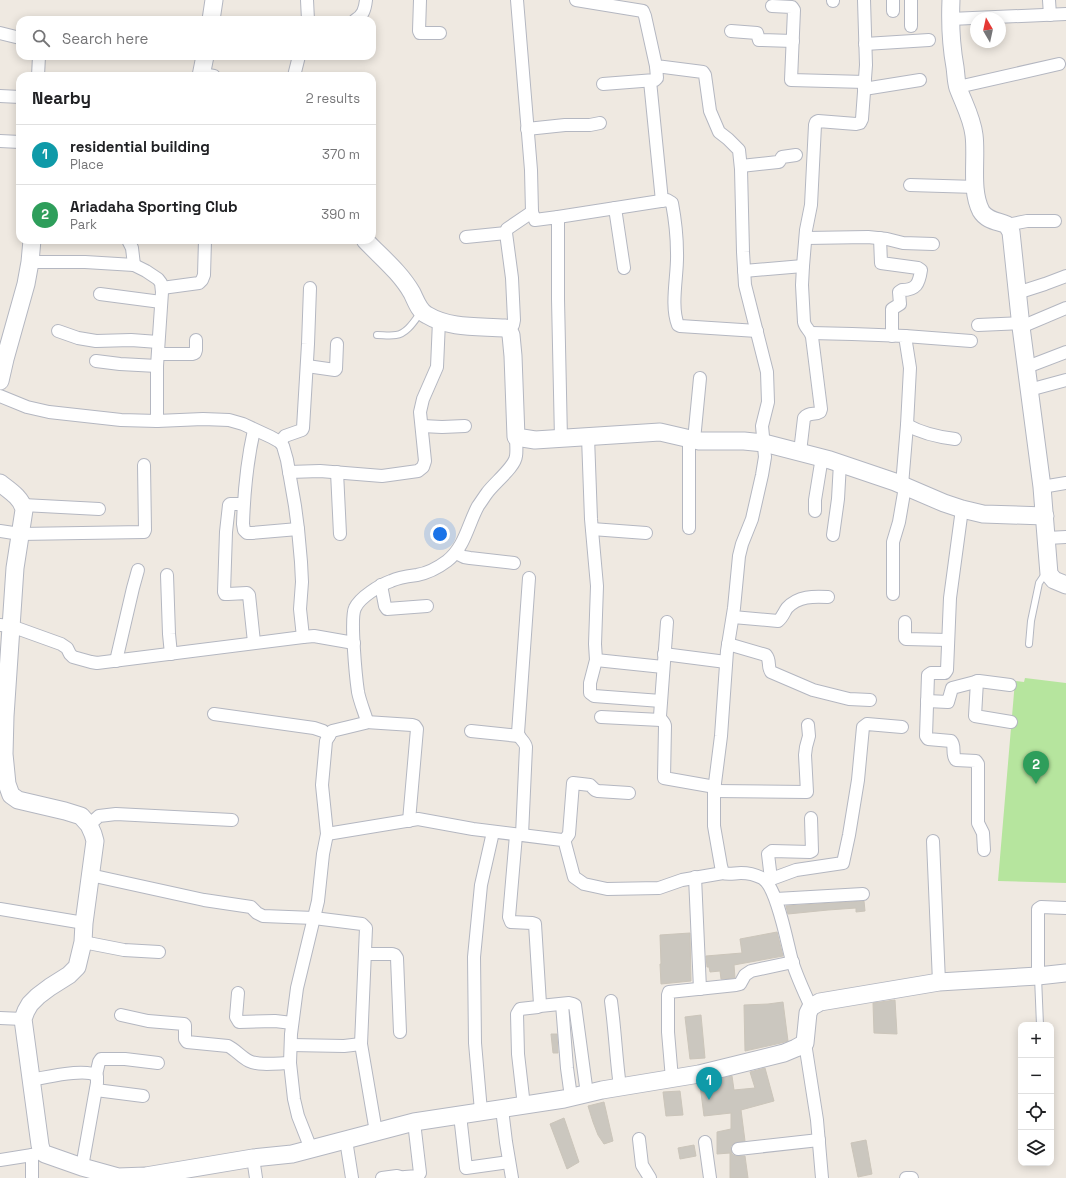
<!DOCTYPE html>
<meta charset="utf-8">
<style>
body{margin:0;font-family:"Space Grotesk",sans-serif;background:#f2f2f2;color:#202124}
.controls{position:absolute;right:12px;bottom:12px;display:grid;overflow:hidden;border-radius:8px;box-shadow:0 2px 10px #0003}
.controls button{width:36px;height:36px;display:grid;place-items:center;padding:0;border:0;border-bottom:1px solid #e0e0e0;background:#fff;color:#202124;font:20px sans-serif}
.compass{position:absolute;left:970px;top:12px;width:36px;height:36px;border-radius:50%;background:#fff;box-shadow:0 2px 10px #0003;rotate:351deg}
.you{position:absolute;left:440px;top:534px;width:14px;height:14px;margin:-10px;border:3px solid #fff;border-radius:50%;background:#1a73e8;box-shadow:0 0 0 6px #1a73e833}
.badge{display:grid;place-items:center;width:26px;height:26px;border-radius:50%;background:#0b8043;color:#fff;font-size:13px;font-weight:700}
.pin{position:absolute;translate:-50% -33px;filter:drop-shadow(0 1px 2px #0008)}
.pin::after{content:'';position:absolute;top:21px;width:14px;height:12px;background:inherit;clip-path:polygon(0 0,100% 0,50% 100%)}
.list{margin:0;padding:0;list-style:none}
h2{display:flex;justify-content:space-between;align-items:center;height:52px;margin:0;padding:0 16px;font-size:17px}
h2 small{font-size:13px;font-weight:400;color:#757577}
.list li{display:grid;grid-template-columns:26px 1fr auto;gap:12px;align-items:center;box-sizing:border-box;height:60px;padding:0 16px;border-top:1px solid #e0e0e0}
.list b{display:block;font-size:15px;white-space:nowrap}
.list p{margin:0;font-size:13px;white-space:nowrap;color:#757577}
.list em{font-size:13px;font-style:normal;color:#757577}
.icon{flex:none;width:22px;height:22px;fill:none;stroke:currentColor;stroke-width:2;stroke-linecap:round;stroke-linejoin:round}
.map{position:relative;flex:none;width:1066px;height:1178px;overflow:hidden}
.search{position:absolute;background:#fff;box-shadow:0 2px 10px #0003;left:16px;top:16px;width:360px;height:44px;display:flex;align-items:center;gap:10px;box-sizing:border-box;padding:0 14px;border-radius:12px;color:#757577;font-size:15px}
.panel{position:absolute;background:#fff;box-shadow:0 2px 10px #0003;left:16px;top:72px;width:360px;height:172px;border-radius:12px}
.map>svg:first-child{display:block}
.green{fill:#b6e59e}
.building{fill:#cbc7bf;stroke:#cbc5ba}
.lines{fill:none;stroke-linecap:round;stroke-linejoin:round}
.lane-casing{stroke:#b4b7c1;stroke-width:8}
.street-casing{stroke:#b4b7c1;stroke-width:14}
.secondary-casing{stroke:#b4b7c1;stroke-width:19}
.lane{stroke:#fff;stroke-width:6}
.street{stroke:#fff;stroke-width:12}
.secondary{stroke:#fff;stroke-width:17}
</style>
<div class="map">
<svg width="1066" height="1178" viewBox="0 0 1066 1178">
<rect width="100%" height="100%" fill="#efe9e1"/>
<path class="green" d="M1025,678L1066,683V883L998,881L1015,681L1024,682Z"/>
<g class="building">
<path d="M864,901L865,911L856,912V908L828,910L788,914L786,906Z"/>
<path d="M777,932L783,956L734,965L735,978L721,979L720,971L710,972L709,967H707L706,956L742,953L740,939Z"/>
<path d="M690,933L691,981L661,984L660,964H661L660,935Z"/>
<path d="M895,1000L897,1034L874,1033L873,1003Z"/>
<path d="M783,1002L788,1041L781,1043L745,1051L744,1005L768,1004Z"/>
<path d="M701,1015L705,1058L690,1059L685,1017Z"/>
<path d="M551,1034H557L558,1053H553Z"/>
<path d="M765,1068L774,1101L741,1110L745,1141L734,1143L731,1146V1149L732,1154L735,1156H745L748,1178H730V1153L717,1154V1132L731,1129V1113L704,1116L700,1085L715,1083L714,1080L732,1076L734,1090L755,1088L750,1072Z"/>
<path d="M680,1091L683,1115L666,1116L663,1092Z"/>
<path d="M604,1102L613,1141L604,1144L598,1135L593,1122L588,1106Z"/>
<path d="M564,1118L579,1162L567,1169L550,1124Z"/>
<path d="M866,1140L872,1174L858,1177L851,1143Z"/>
<path d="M694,1145L696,1156L680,1159L678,1148Z"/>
</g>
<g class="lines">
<defs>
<g id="lane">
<path d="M377,335C383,335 390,336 396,335C407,334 415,320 421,312"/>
<path d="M1029,644L1031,621L1039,583L1043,577L1048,575"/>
<path d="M1038,977L1040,1025"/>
</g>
<g id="street">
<path d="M307,0L308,20"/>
<path d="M420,0L419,31L420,33H440"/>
<path d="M576,0L643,11L645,16L656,66L703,72L705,75L710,111L719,132L728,139L739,150L741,169L743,252L745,285L767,372L768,402L762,426L765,457L762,475L752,519L742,544L739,556L734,608L727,651L721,736L714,791V826L721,866L723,873C728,875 735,873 741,873C747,873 756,875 762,878C777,886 787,943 792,961C797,977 804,992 811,1007"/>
<path d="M833,0V1"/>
<path d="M893,0V11"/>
<path d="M911,0V26"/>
<path d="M1049,0L1050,15"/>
<path d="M772,6L792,7L794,10L791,80L865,82"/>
<path d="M950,19L1066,14"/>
<path d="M355,20C363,16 365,9 366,0"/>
<path d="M731,31L757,33L759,40H760L793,41"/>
<path d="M0,33L20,38"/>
<path d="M865,44L929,40"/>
<path d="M202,74L214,76"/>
<path d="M38,76L39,56"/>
<path d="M294,76L299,56"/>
<path d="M650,81L662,201"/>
<path d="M603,84L655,80L657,78L656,66"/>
<path d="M958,87L1059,64"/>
<path d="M864,89L920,80"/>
<path d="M0,96L20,97"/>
<path d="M527,129L565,125H590L600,123"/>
<path d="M0,141L20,142"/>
<path d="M741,166L778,162H779L782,157L796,155"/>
<path d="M910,185L976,187"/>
<path d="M615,208L624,268"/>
<path d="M532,212L535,220L558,217V299L561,439"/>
<path d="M558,217L667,200L672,203C675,219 677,237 677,253C678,274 670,305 678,325L680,326L757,331"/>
<path d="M1007,225L1027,221H1055"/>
<path d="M466,237L506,233"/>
<path d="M806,238L868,237L887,239L903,243L933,244"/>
<path d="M880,238L881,263L918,268L921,270C919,284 916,290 902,290L899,292L900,304L892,309V336"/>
<path d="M128,240L132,248L134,265"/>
<path d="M30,262H85L134,265L146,271L158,279L161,283L162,292L157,366V421"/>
<path d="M744,271L803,266"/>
<path d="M162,288L199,283L202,280L204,275L205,240"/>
<path d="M1017,293L1045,284L1066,276"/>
<path d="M100,294L161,302"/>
<path d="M978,325L1021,323"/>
<path d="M1021,327L1066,308"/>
<path d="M58,331L78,338L96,341L131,340L158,342"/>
<path d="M509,331L513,325L514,320L512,278L506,233L507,229L532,212L531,170L517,0"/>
<path d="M811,333L852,334L905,336L910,368L907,425L902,485"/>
<path d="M905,336L971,341"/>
<path d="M158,354H192L195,353L196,350V340"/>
<path d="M96,361L120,364L157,366"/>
<path d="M307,366L335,370L336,369L337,344"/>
<path d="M1027,367L1066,352"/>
<path d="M1029,390L1066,380"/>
<path d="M0,396L27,407L49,412L121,420L157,421L203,419L229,420L243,424L271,437L280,442L283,446L287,460L295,506L298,529L301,562L302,582L300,609L303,637"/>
<path d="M907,425C923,434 938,437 955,439"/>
<path d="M422,426L442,427L465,426"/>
<path d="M254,430C247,461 244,492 243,524L244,530L247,533H252L298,529"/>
<path d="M588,437L591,519L597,586L595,644L596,660L590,683V693L594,696L661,701"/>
<path d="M694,440L700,378"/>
<path d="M280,442L285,436L302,430L303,428L308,344L310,288"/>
<path d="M800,452L804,418C810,411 814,416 820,412L821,409L812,337C811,331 805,328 804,322L802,285L803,266L806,230L811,205L815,125L816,122L818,121L856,124L860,123L862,119L866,65L864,0"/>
<path d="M289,472L320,471L382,476L418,471L423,467L425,461L420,412L423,399L437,367L439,321"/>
<path d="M337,472L340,534"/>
<path d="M1042,487L1066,483"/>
<path d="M243,504H230L229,505L226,532L224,592L225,594H228L247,593L249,595L254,642"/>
<path d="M23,505L99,509"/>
<path d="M962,509L950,598L947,670L945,673H931L928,675L926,736L928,739L951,741C956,746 951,754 956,760L976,761L978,764V823L983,833L984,850"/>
<path d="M815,511V500L822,457"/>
<path d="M689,528V439"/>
<path d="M592,529L646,533"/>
<path d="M0,531L20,534L144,532L145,530L144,465"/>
<path d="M833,535L838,499L840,463"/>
<path d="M1047,538L1066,537"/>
<path d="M456,553L464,557L470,558L514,563"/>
<path d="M167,575L169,634L171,654"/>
<path d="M381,585L385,606L387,609L427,606"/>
<path d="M893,594V542L899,522L905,487"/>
<path d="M733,617L778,621C783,617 784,612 787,608C798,596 814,596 828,597"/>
<path d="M667,622L660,716C660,720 665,722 665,726L664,778L715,787"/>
<path d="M905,622V638L906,639L948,640"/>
<path d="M0,625L11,626L61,644L67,648L70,654L73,657L91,662L97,663L303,637L314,636L354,643"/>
<path d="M728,644L766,655C771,661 767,666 771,672L813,690L849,699L870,700"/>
<path d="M664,654L726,662"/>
<path d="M596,660L663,667"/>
<path d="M116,661L133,588L138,570"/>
<path d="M977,681L975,716L1011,722"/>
<path d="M927,701L948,702L952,688L979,681L1010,685"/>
<path d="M214,714L314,728L323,731L329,736"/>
<path d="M601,717L661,720"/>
<path d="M366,722L412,725L415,726L417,729L409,821"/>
<path d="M471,731L519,736"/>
<path d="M714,791L807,792L805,755L806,747L809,736L808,725"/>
<path d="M89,825L99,816L116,814L232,820"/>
<path d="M327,834L418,819L473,829L562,840L564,841L565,843L574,877L584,884L607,889L659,888L682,880L723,873"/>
<path d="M516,835L509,917L511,922L532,923L535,924L540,1004L538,1007L520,1009L517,1014L518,1054L524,1106"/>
<path d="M522,835L526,747C525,741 519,739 518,733L529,578"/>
<path d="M564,841L569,834L573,783L590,785L595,790L598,791L629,793"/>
<path d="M933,841L939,982"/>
<path d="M90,875L204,900L251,907L257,913L263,916L314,918L362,924L366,928L361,1044L376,1132"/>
<path d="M695,877L700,989"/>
<path d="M771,879L768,854L772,851L810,852L812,851L811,818"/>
<path d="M766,881L796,870L843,863L849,835L858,780L863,727L867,724L902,727"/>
<path d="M776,899L863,894"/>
<path d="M0,909L84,923"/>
<path d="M83,942L124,950L159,952"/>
<path d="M365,954H392L395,955L397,958L400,1032"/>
<path d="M1038,976V909L1041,907L1066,908"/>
<path d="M238,993L236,1017L239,1022L275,1021L292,1023"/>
<path d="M611,1001C615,1030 616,1058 620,1087"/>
<path d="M562,1004L567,1068L571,1097"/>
<path d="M540,1006L569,1003L573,1004L575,1005L587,1094"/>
<path d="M121,1015L148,1021L184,1024L185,1025V1039L187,1042L228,1046C236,1050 241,1057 249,1061C259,1066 279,1063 290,1063"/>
<path d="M0,1018L23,1019"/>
<path d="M805,1043L817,1120L822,1178"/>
<path d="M291,1045L344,1046L361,1044"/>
<path d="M96,1075L99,1062L101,1059H125L158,1063"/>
<path d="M672,1079L668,1032V995L669,992L736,985L740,984L745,975L751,971L793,962"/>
<path d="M31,1080C45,1077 87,1068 97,1076V1083L82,1167"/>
<path d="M96,1090L143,1096"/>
<path d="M502,1109L506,1142L512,1178"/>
<path d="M481,1111L475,1043L474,957L481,885L493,832"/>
<path d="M460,1115L466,1168L509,1162"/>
<path d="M639,1139L642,1165L650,1178"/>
<path d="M346,1140L352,1178"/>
<path d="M705,1142L710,1178"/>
<path d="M311,1149L298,1116L294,1099L290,1063L291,1034L297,988L318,901L323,854L327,834L322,785L326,741L332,731L365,723L367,721C364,711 360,702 358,692C356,678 350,618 355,608C360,597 380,585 391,581C399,577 409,576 417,575C428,573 439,567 447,561C465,547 468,524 478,506C481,502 484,497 487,493C494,483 515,467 516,456C517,450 516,443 516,437"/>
<path d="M738,1149L819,1140"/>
<path d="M253,1158L256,1178"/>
<path d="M0,1160L32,1155L42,1152"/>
<path d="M32,1178V1155"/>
<path d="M382,1178L397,1176L404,1178"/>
<path d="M404,1178L405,1177L418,1176L420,1173L414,1122"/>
<path d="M906,1178H912"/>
</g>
<g id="secondary">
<path d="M951,0C950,23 951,45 955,67C956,74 956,82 958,88C964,104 972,118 974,135C977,158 970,190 981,211C987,221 998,221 1007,225L1011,232L1021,327L1042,487L1049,574L1054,580L1066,585"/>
<path d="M211,20L214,0"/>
<path d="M201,76L205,56"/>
<path d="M365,240C381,257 400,272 412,293C416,301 419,311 427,315C450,329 480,326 505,328L509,331L511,335L513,356L516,437L535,440L660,432L699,441H744L764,443L830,460L895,482L944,503L962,509L983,514L1045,516"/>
<path d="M0,381L5,359L26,284L30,262L32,240"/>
<path d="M0,483C9,490 22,498 24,510L15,568L5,716L4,754L7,784L11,795L18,800L65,811L81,816L89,825L93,834L95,841L84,923L83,942L77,967L69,975L50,987L38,996L30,1004L26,1011L23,1019L40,1145L42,1152L45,1154L82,1167L118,1177L146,1176L253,1158L292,1154L414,1122L564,1099L602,1090L699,1074L784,1053L796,1048L805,1043L808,1013L811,1007L820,1002L939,982L1038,976L1066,973"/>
</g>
</defs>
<use href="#lane" class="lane-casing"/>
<use href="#street" class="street-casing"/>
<use href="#secondary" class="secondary-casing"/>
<use href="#lane" class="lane"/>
<use href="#street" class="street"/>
<use href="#secondary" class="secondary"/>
</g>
</svg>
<div class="controls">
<button>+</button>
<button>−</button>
<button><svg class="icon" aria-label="locate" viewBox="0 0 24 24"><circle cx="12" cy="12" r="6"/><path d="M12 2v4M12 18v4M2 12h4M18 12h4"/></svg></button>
<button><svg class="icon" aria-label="layers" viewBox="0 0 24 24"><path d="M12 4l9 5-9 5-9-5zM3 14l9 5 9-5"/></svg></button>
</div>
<svg class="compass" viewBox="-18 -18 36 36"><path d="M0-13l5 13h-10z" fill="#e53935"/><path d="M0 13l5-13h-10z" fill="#757577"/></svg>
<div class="you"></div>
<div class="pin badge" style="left:709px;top:1100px;background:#0f9aa8">1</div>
<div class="pin badge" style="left:1036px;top:784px;background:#2e9e5b">2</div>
<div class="search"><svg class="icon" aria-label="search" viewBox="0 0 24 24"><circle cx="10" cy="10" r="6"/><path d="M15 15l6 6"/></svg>Search here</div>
<section class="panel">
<h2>Nearby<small>2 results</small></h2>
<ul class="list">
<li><span class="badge" style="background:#0f9aa8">1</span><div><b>residential building</b><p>Place</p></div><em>370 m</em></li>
<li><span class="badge" style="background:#2e9e5b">2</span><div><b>Ariadaha Sporting Club</b><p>Park</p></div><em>390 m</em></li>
</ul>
</section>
</div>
